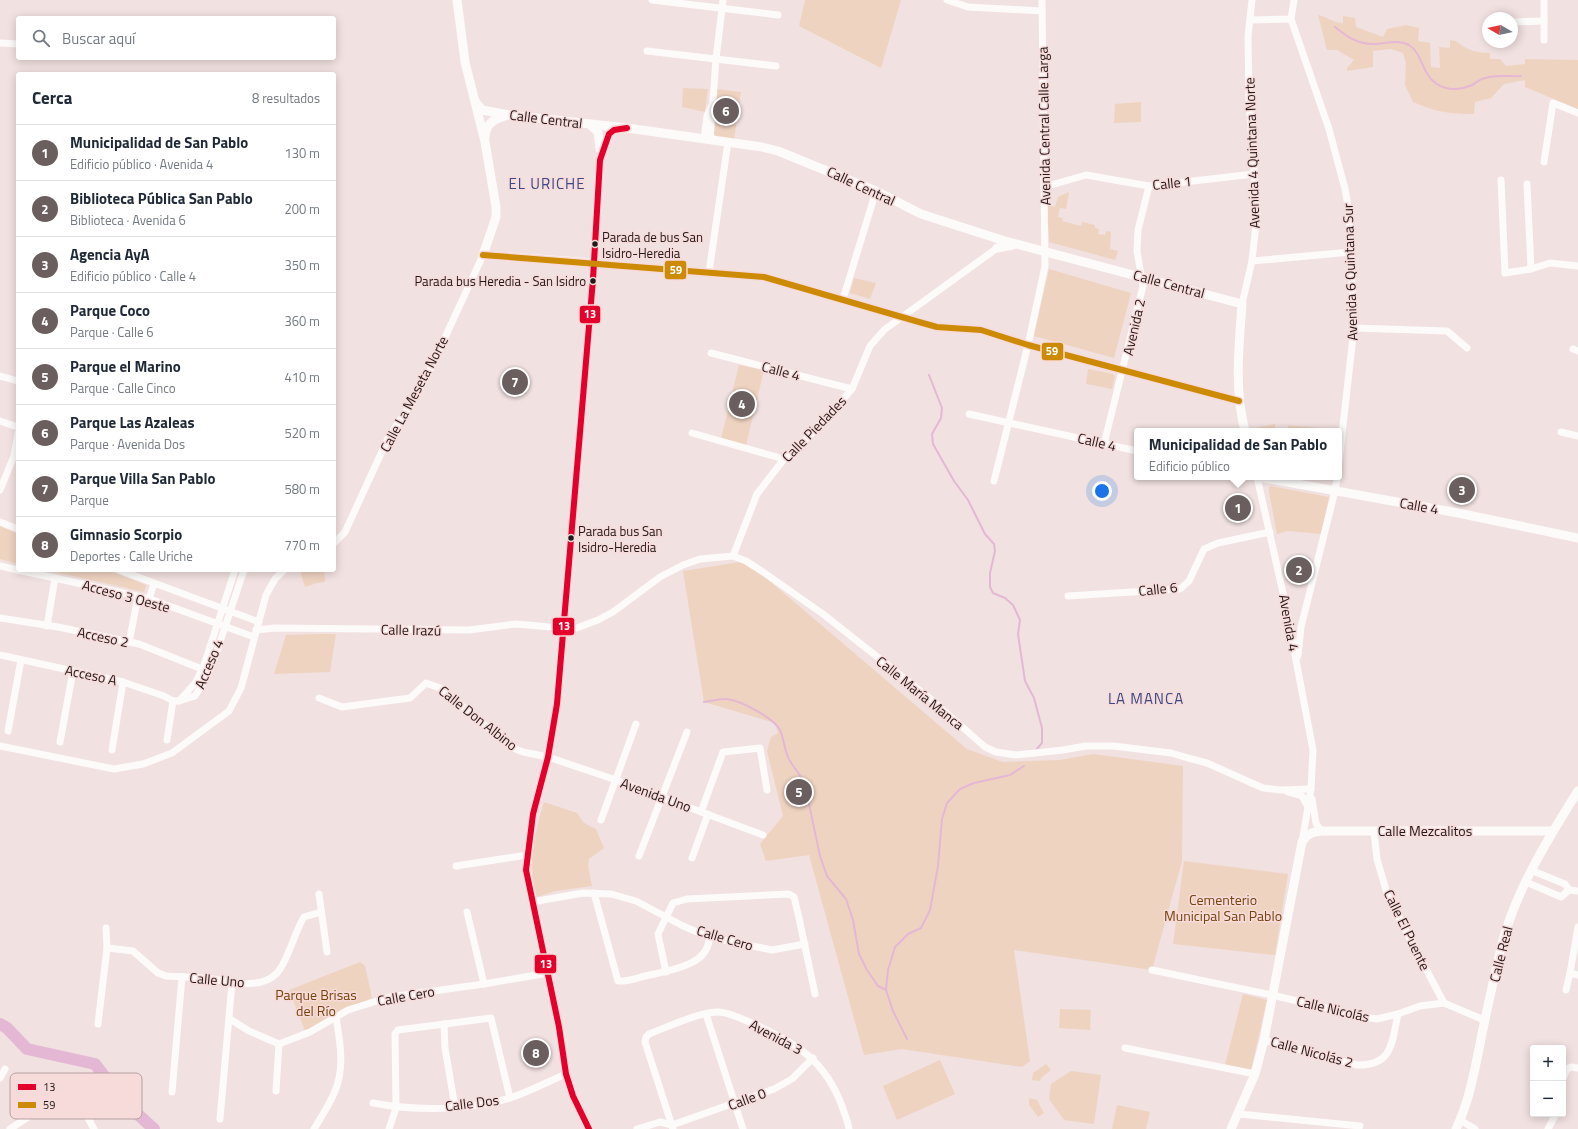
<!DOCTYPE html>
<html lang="es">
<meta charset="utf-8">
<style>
body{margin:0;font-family:"Titillium Web",sans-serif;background:#f2f2f3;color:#1f2937}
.controls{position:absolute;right:12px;bottom:12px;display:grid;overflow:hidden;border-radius:4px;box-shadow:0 2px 10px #0003}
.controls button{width:36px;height:36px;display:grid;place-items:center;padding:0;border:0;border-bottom:1px solid #e0e1e3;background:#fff;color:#1f2937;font:20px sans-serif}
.compass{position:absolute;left:1482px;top:12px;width:36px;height:36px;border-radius:50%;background:#fff;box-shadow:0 2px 10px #0003;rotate:279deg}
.you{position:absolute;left:1102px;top:491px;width:14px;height:14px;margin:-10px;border:3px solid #fff;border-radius:50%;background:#1a73e8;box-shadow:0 0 0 6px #1a73e833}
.badge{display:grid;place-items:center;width:26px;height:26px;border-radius:50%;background:#6a5e5e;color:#fff;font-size:13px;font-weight:700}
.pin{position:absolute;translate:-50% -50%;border:2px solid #fff;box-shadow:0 1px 4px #0006}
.popup{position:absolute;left:1134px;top:428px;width:208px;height:52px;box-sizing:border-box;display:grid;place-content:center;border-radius:4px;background:#fff;filter:drop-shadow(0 1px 3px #0005);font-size:13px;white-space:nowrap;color:#747a83}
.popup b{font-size:15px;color:#1f2937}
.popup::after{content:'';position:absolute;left:50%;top:100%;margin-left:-8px;border:8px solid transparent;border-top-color:#fff}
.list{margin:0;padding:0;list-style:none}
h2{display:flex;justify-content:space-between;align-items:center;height:52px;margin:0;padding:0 16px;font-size:17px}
h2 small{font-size:13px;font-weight:400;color:#747a83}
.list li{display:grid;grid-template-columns:26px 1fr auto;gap:12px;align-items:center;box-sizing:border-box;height:56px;padding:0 16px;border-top:1px solid #e0e1e3}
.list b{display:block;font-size:15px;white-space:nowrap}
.list p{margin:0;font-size:13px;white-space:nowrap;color:#747a83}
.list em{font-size:13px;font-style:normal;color:#747a83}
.icon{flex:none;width:22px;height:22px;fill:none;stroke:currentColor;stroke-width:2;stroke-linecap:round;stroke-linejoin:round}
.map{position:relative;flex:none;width:1578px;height:1129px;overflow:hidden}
.search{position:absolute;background:#fff;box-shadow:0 2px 10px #0003;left:16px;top:16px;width:320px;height:44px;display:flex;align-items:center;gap:10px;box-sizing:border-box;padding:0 14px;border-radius:4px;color:#747a83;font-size:15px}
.panel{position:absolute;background:#fff;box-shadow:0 2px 10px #0003;left:16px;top:72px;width:320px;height:500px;border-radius:4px}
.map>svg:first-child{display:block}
.green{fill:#efd3c1}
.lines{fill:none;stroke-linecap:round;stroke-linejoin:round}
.stream{stroke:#e4b8d5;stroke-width:2}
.river{stroke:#e4b8d5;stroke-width:12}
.minor{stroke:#fdfafa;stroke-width:7}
.major{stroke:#fdfafa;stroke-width:9}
.bus-1-casing{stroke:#f7dbda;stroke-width:9}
.bus-2-casing{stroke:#f7dbda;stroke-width:9}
.bus-1{stroke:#e4002b;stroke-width:6}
.bus-2{stroke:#cc8a05;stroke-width:6}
.bus-dot{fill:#221818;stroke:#f7dbda;stroke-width:1.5}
.labels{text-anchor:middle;stroke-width:3;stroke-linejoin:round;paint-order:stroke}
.bus-label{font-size:13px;fill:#221818;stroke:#f7dbda;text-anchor:start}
.street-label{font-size:14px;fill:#221818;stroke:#f7dbda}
.park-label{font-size:14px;fill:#74440b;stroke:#f7dbda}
.neighbourhood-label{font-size:15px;letter-spacing:1px;fill:#3a4a85;stroke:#f7dbda}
.key{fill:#f7dbda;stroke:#b7a0a0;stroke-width:1}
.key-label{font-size:11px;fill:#221818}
.line-badge{stroke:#f7dbda;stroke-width:1.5}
.badge-label{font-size:11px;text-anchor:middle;font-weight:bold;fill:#fff}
</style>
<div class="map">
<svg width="1578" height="1129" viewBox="0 0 1578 1129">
<rect width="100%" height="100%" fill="#f1e1e0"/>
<g class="green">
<path d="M805,0H901L881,68L799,26Z"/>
<path d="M1318,15C1328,17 1333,23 1343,23V16L1355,18L1356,27L1383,37L1387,29L1406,25L1419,28L1418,41L1430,43L1431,67L1440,68L1439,47L1450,48V40L1456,41C1467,50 1476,53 1490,53V59H1500L1506,66L1525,64V59L1578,60V109L1525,87V80L1504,84L1491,98L1475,102L1474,114C1449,114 1436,112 1413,102L1405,85L1406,63L1403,53L1391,49L1373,51V67L1347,71V68L1354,60L1337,50H1327Z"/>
<path d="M683,88L708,89L705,112L682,107Z"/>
<path d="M717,89L741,92L734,140L717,137L713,133Z"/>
<path d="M1141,102V122L1114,123L1115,104Z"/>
<path d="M1069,192L1066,209L1060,208L1058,217L1063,218L1062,221L1081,226L1082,222L1095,225V228L1099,229L1098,234L1105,235L1106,231L1111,232L1110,249L1118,251L1115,260L1049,242L1047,205L1055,207L1058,197Z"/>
<path d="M1049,269L1131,293L1114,358L1034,336Z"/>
<path d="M854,278L876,283L870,299L850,293Z"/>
<path d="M739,365L764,370L746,445L721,439Z"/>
<path d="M1088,369L1113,374L1115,376L1112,389L1086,384Z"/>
<path d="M513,372L527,375L526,394L500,388Z"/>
<path d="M1274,424L1333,429V431H1322V429L1314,428V431H1304V428H1297V431H1288V425L1275,424V431H1250V429Z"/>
<path d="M1271,486L1329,497L1321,534L1288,531L1277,534L1269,492V487Z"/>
<path d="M0,526L18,534V564L0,559Z"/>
<path d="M746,561L967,749L1003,762L1060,760L1093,754L1183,766L1182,861L1152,970L1014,950L1030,1061L1022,1067L902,1049L864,1055L809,855L766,861L760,844L783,816L767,751L771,737L778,733L775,723L704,702L683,571Z"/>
<path d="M46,570H108L146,585L144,592Z"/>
<path d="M300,570H324L325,582L317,583L305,587Z"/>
<path d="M319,634H336L330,672L274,674L286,635Z"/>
<path d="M544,802L577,813L584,823L596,829L604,848L589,859L588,866L592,886L556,891L537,897C526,867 535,832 544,802Z"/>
<path d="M1184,861L1288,874L1275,955L1173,944Z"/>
<path d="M360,962L365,966L372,998L305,1031L289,990Z"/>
<path d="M1243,994L1267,1000L1251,1070L1225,1065Z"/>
<path d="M1060,1009L1091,1010L1090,1030L1059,1028Z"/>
<path d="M940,1060L955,1094L897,1120L883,1086Z"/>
<path d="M1046,1064L1051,1070L1041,1078L1040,1081L1032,1080L1033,1073Z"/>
<path d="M1071,1071L1101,1075L1094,1124L1064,1120L1049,1099L1051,1084Z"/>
<path d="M1029,1098L1037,1100L1044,1113L1038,1117L1029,1105Z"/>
<path d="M1117,1105L1150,1112L1146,1129H1112Z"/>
</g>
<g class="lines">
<g class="stream">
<path d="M1335,27C1346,36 1357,44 1373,44C1385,44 1397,39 1409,45C1421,52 1422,71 1432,80C1443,91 1459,91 1472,85C1476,83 1480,79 1485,78C1497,74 1509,77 1521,76"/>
<path d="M929,375L942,408L941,418L932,434L933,444L954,481L968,500L985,534L994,544L995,551L990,573V587L993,593L1005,598L1013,605L1020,620L1018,634L1025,681L1034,698L1042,728V743L1036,750"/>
<path d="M704,702C711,701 718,699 725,699C738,699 774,718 780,730C784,739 784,748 788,757C792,767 802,775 805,785L820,856L827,876L846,899L853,920L859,954L867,970L878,986L886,990L893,1011L907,1039"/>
<path d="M886,990L888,970L895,947L908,934L921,928L930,910L938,866L942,819L947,803L960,789L974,783L1010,775L1024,766"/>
</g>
<path class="river" d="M0,1024L7,1028L27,1049L95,1064L124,1102L154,1129"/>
<g class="minor">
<path d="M652,0L778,15"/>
<path d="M947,0L968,7L1042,11"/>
<path d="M1294,0L1291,19L1329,129L1345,189L1349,211L1354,328L1339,461"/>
<path d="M1544,0V40"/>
<path d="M1250,20L1291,19"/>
<path d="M1512,22L1544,21"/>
<path d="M0,43L18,44"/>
<path d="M647,51L776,66"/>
<path d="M704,139L707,116L711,107"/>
<path d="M710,140L716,59L723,0"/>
<path d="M1544,162L1553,103L1578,113"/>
<path d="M1501,180L1505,273L1531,269L1550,263L1578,266"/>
<path d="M1527,184L1531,269"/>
<path d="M1044,187L1086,175L1149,186L1254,174"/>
<path d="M1252,261L1351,252"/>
<path d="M593,263L764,277L919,322L937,327L981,330L1028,345L1239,401"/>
<path d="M709,272L728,142"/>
<path d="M843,299L876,191"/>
<path d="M1242,304L1252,261L1257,215L1249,101L1248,36L1252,0"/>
<path d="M1354,328L1447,331L1467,348"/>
<path d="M1573,349L1578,351"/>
<path d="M711,353L852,389"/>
<path d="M0,376L18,381"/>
<path d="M969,414L1137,451"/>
<path d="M0,421L18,427"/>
<path d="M1561,432L1578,436"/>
<path d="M18,433L14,456L18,450"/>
<path d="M692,433L784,459"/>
<path d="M1104,444L1143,286L1137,251L1138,230L1149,186"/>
<path d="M1257,477L1285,602L1313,750L1311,789L1302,842"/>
<path d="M994,481L1028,345L1045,266L1042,0"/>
<path d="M0,490L14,456"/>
<path d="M0,522L18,529"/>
<path d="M334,543L345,532L389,436L412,403L430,370L483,255"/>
<path d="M733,556L757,494L784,459L821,425L852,389L870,346L884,330L1000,246"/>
<path d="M0,566L18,570"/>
<path d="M18,570L150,599L254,637"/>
<path d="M119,570L259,622"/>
<path d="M235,570L204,665L196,682L179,701L195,696L205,680L214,660L244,570"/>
<path d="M1068,596L1180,589L1189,581L1204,549L1218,543L1270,532"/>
<path d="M149,599L154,584"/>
<path d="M0,618L58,627L139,644L202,669"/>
<path d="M47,626L55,578"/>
<path d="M256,630L275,628L469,630L516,624L574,629L598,620L613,612L660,577L683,565L700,559L733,556L746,561L766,574L823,614L933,701L985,747L996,752L1016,755L1063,750L1086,746H1113L1171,753L1188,758L1207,763L1263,788L1280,790L1311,789"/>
<path d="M129,642L138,597"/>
<path d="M0,655L123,682L164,696L173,701H179"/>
<path d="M1298,656L1301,627L1335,491L1337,477"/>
<path d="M319,698L342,707L410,698L426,683L440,688L513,748L523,752L548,757L616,780L763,835"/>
<path d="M8,731L21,660"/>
<path d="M167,740L173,701"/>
<path d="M60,742L73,671"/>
<path d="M0,746L114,769L143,764L172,753L229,711L241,688L266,595L275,579L284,570"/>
<path d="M112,750L123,682"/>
<path d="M1288,792L1302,796L1308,807"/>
<path d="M1312,799L1316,823L1321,831"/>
<path d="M701,812L723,752L760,748L767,790"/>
<path d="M601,820L636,724"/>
<path d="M1374,832L1377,859L1388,897L1444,1003"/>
<path d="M639,856L687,732"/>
<path d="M692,858L708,814"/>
<path d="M456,866L527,855"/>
<path d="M1533,871L1565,884L1569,890L1578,891"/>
<path d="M1526,882L1561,897L1569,890"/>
<path d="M594,893L618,981C626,982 637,978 645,976C667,971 710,966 709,937"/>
<path d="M319,894L327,952"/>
<path d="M532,902L583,893L611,894L636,901L683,926L709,937L772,950L805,944"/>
<path d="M467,912L484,984"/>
<path d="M107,948L133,951L158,973L166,976C181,977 197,977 212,979C232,982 261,990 277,973C288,961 294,933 304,917L321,912"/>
<path d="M1152,970L1272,995L1364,1017L1377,1019L1398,1014L1420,1006L1444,1003L1484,1020"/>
<path d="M666,972L658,934L673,903L687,899L789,894L794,897L799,918L815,994"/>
<path d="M1570,973L1578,927"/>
<path d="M1566,990L1570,973L1578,975"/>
<path d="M706,1014L743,1129"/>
<path d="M230,1019L249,1031L279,1044L310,1032L348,1010L390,997L484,984L548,973"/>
<path d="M98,1024L107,948L106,928"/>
<path d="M444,1024L445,1048L455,1107"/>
<path d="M1264,1040L1357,1065C1393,1066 1392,1042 1398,1014"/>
<path d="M1125,1048L1255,1074"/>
<path d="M0,1078L5,1069"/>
<path d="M1563,1078L1567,1069L1571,1067L1578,1068"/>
<path d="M276,1091L279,1044"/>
<path d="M172,1092L182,977"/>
<path d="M373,1103C414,1111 469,1111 510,1098C529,1092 547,1082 566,1074"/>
<path d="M1239,1114L1360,1126"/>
<path d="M87,1116L94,1129"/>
<path d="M220,1119L232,983"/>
<path d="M1460,1120L1475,1129"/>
<path d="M10,1129L76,1086"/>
<path d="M314,1129C321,1117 330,1104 335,1091C345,1067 340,1042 336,1017"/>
<path d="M389,1129L396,1108L395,1034L398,1030L491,1018L510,1098"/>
<path d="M637,1129L660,1122L672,1125L774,1089L792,1079L813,1058"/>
<path d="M673,1129L645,1042L646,1037L649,1034C667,1027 702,1011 719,1012C732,1013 744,1020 756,1025C798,1044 825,1061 842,1106C844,1113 848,1121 849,1129"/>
<path d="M1548,1129L1556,1114"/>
</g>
<g class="major">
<path d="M457,0L465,62L485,142L496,207V217L483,255L593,263"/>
<path d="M475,101L482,110L509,115L627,128L762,147L778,151L876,191L921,214L1005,241L1242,304C1239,347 1234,389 1245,431"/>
<path d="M589,124L598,132L600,149"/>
<path d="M485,137C486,122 495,119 508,115"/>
<path d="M997,248L1013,245"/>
<path d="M1259,477L1458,513L1578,538"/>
<path d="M589,1129L573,1096L566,1074L559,1027L526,870L533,814L548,757L557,704L593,279L600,160L609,134L614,130L627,128"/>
<path d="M1231,1129L1255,1074L1264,1040L1302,842C1307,834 1312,832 1321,831H1553"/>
<path d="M1456,1129C1469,1102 1474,1073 1480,1044C1486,1013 1493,983 1500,952C1513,895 1547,840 1578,791"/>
</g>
<defs>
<path id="bus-1" d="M589,1129L573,1096L566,1074L559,1027L526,870L533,814L548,757L557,704L593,279L600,160L609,134L614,130L627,128"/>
<path id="bus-2" d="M483,255L764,277L919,322L937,327L981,330L1028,345L1239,401"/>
</defs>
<use href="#bus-1" class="bus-1-casing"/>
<use href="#bus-2" class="bus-2-casing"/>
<use href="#bus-1" class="bus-1"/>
<use href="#bus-2" class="bus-2"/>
</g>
<g class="bus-dot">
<circle cx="595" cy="244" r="3.5"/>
<circle cx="593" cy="281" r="3.5"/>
<circle cx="571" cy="538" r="3.5"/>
</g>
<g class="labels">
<g class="bus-label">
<text x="602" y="242">Parada de bus San<tspan x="602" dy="16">Isidro-Heredia</tspan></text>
<text x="586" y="286" text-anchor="end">Parada bus Heredia - San Isidro</text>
<text x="578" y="536">Parada bus San<tspan x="578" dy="16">Isidro-Heredia</tspan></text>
</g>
<g class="street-label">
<text transform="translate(546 119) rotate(7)" y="5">Calle Central</text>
<text transform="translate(1044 126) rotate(-91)" y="5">Avenida Central Calle Larga</text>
<text transform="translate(1252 153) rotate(-92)" y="5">Avenida 4 Quintana Norte</text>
<text transform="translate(1172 183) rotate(-6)" y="5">Calle 1</text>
<text transform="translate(861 186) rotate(25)" y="5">Calle Central</text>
<text transform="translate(1350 272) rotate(-92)" y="5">Avenida 6 Quintana Sur</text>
<text transform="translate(1169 284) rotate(15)" y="5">Calle Central</text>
<text transform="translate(1134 327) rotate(-77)" y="5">Avenida 2</text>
<text transform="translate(781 371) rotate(15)" y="5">Calle 4</text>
<text transform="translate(414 394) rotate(-62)" y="5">Calle La Meseta Norte</text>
<text transform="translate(814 429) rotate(-46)" y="5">Calle Piedades</text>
<text transform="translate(1097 442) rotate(13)" y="5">Calle 4</text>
<text transform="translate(1419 506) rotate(10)" y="5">Calle 4</text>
<text transform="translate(1158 589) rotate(-6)" y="5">Calle 6</text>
<text transform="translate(126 596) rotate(15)" y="5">Acceso 3 Oeste</text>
<text transform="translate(1289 623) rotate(80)" y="5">Avenida 4</text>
<text transform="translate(411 630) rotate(1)" y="5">Calle Irazú</text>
<text transform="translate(103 637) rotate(12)" y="5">Acceso 2</text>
<text transform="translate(209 664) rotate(-67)" y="5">Acceso 4</text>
<text transform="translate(91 675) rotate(12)" y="5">Acceso A</text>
<text transform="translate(920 693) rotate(39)" y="5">Calle María Manca</text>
<text transform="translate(478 718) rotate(38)" y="5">Calle Don Albino</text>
<text transform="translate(656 795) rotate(20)" y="5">Avenida Uno</text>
<text x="1425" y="836">Calle Mezcalitos</text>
<text transform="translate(1407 930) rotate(64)" y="5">Calle El Puente</text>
<text transform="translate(725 938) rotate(16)" y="5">Calle Cero</text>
<text transform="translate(1501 954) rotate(-76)" y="5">Calle Real</text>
<text transform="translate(217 980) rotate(5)" y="5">Calle Uno</text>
<text transform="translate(406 996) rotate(-10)" y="5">Calle Cero</text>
<text transform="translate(1333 1009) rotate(13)" y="5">Calle Nicolás</text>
<text transform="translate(776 1037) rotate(28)" y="5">Avenida 3</text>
<text transform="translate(1312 1052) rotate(15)" y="5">Calle Nicolás 2</text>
<text transform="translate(747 1099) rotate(-20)" y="5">Calle 0</text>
<text transform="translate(472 1103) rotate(-7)" y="5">Calle Dos</text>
</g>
<g class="park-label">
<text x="1223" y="905">Cementerio<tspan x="1223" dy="16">Municipal San Pablo</tspan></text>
<text x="316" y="1000">Parque Brisas<tspan x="316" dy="16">del Río</tspan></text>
</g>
<g class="neighbourhood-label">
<text x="547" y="189">EL URICHE</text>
<text x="1146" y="704">LA MANCA</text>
</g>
</g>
<rect x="10" y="1073" width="132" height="46" rx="6" class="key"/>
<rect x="18" y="1084" width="18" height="6" fill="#e4002b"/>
<rect x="18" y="1102" width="18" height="6" fill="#cc8a05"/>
<g class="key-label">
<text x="43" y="1091">13</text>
<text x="43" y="1109">59</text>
</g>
<g class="line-badge">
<rect x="664" y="260" width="23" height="20" rx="4" fill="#cc8a05"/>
<rect x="579" y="305" width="22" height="19" rx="4" fill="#e4002b"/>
<rect x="1041" y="342" width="23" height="19" rx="4" fill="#cc8a05"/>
<rect x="552" y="617" width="23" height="19" rx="4" fill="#e4002b"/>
<rect x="534" y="954" width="23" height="20" rx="4" fill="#e4002b"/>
</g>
<g class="badge-label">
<text x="676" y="274">59</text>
<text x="590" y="318">13</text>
<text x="1052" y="355">59</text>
<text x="564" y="630">13</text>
<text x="546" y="968">13</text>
</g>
</svg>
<div class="controls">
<button>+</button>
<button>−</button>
</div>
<svg class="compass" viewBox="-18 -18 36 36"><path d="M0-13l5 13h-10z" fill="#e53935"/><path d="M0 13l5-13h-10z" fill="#747a83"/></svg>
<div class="you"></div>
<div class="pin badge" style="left:1238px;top:508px">1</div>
<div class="popup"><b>Municipalidad de San Pablo</b>Edificio público</div>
<div class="pin badge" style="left:1299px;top:570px">2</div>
<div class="pin badge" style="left:1462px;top:490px">3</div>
<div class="pin badge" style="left:742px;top:404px">4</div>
<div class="pin badge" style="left:799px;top:792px">5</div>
<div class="pin badge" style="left:726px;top:111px">6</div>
<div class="pin badge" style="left:515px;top:382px">7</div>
<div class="pin badge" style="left:536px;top:1053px">8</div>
<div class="search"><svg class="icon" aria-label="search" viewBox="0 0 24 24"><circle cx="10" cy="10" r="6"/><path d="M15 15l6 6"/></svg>Buscar aquí</div>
<section class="panel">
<h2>Cerca<small>8 resultados</small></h2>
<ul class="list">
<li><span class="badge">1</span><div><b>Municipalidad de San Pablo</b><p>Edificio público · Avenida 4</p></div><em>130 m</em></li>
<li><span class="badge">2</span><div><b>Biblioteca Pública San Pablo</b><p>Biblioteca · Avenida 6</p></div><em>200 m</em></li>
<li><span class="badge">3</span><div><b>Agencia AyA</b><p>Edificio público · Calle 4</p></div><em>350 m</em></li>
<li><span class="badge">4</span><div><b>Parque Coco</b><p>Parque · Calle 6</p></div><em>360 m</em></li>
<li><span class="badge">5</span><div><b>Parque el Marino</b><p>Parque · Calle Cinco</p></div><em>410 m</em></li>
<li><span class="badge">6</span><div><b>Parque Las Azaleas</b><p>Parque · Avenida Dos</p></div><em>520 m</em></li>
<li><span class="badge">7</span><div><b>Parque Villa San Pablo</b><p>Parque</p></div><em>580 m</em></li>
<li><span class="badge">8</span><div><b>Gimnasio Scorpio</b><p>Deportes · Calle Uriche</p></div><em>770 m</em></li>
</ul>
</section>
</div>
